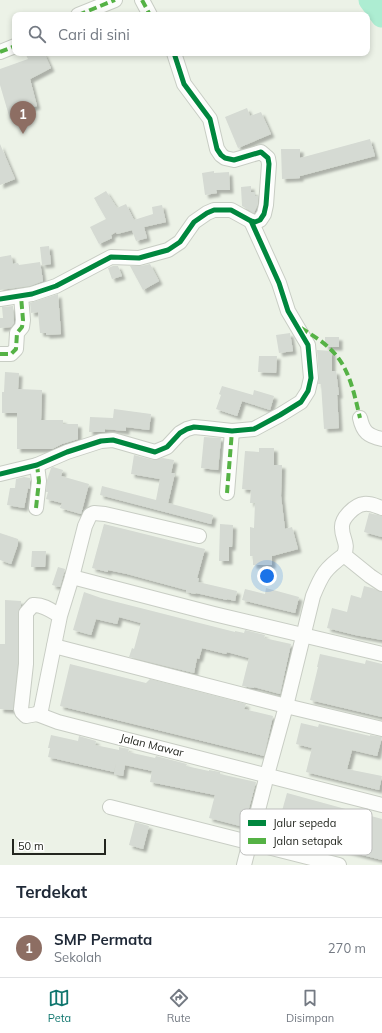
<!DOCTYPE html>
<html lang="id">
<style>
body{margin:0;font-family:Mulish,sans-serif;background:#f2f2f3;color:#1f2937}
.scale{position:absolute;left:12px;bottom:10px;width:94px;box-sizing:border-box;padding-left:4px;border:2px solid #23261f;border-top:0;font-size:11px;line-height:14px;white-space:nowrap;color:#23261f;-webkit-text-stroke:3px #fff;paint-order:stroke}
.you{position:absolute;left:267px;top:576px;width:14px;height:14px;margin:-10px;border:3px solid #fff;border-radius:50%;background:#1a73e8;box-shadow:0 0 0 6px #1a73e833}
.badge{display:grid;place-items:center;width:26px;height:26px;border-radius:50%;background:#0f766e;color:#fff;font-size:13px;font-weight:700}
.pin{position:absolute;translate:-50% -33px;filter:drop-shadow(0 1px 2px #0008)}
.pin::after{content:'';position:absolute;top:21px;width:14px;height:12px;background:inherit;clip-path:polygon(0 0,100% 0,50% 100%)}
.list{margin:0;padding:0;list-style:none}
h2{display:flex;justify-content:space-between;align-items:center;height:52px;margin:0;padding:0 16px;font-size:17px}
h2 small{font-size:13px;font-weight:400;color:#747a83}
.list li{display:grid;grid-template-columns:26px 1fr auto;gap:12px;align-items:center;box-sizing:border-box;height:60px;padding:0 16px;border-top:1px solid #e0e1e3}
.list b{display:block;font-size:15px;white-space:nowrap}
.list p{margin:0;font-size:13px;white-space:nowrap;color:#747a83}
.list em{font-size:13px;font-style:normal;color:#747a83}
.icon{flex:none;width:22px;height:22px;fill:none;stroke:currentColor;stroke-width:2;stroke-linecap:round;stroke-linejoin:round}
.map{position:relative;flex:none;width:382px;height:865px;overflow:hidden}
.search{position:absolute;background:#fff;box-shadow:0 2px 6px #0003;left:12px;right:12px;top:12px;height:44px;display:flex;align-items:center;gap:10px;box-sizing:border-box;padding:0 14px;border-radius:8px;color:#747a83;font-size:15px}
.sheet{height:112px;background:#fff}
nav{display:flex;justify-content:space-around;align-items:center;box-sizing:border-box;height:56px;border-top:1px solid #e0e1e3;background:#fff;font-size:11px;color:#747a83}
nav a{display:grid;justify-items:center;gap:2px}
nav .on{color:#0f766e}
.map>svg:first-child{display:block}
.lines{fill:none;stroke-linecap:round;stroke-linejoin:round}
.river{stroke:#adedd2;stroke-width:23}
.building{fill:#d5dad3;filter:url(#shadow)}
.minor-casing{stroke:#c8cdc4;stroke-width:16}
.minor{stroke:#fcfdfb;stroke-width:14}
.quiet{stroke:#55b245;stroke-width:4;stroke-dasharray:8 4;stroke-linecap:butt}
.cycleway-casing{stroke:#fff;stroke-width:8}
.cycleway{stroke:#00873e;stroke-width:5}
.labels{text-anchor:middle;stroke-width:3.5;stroke-linejoin:round;paint-order:stroke}
.street-label{font-size:11px;fill:#23261f;stroke:#fff}
.key{fill:#fff;stroke:#bdbebc;stroke-width:1}
.key-label{font-size:11px;fill:#23261f}
</style>
<div class="map">
<svg width="382" height="865" viewBox="0 0 382 865">
<defs>
<filter id="shadow"><feDropShadow dx="3.5" dy="3.5" stdDeviation="1" flood-color="#0004"/></filter>
</defs>
<rect width="100%" height="100%" fill="#ecf2e7"/>
<g class="lines">
<path class="river" d="M370,0L382,16"/>
</g>
<g class="building">
<path d="M25,53H44L51,68L30,79L37,106L23,109L25,114L10,119L0,85V69L28,59Z"/>
<path d="M247,108L250,116L261,112L271,134L238,148L225,117Z"/>
<path d="M370,139L375,156L300,176V178L282,179L281,149H300V158Z"/>
<path d="M0,144L15,179L0,185Z"/>
<path d="M214,171V173L229,172L230,190H216L217,193L205,195L202,173Z"/>
<path d="M251,186V192H255V196H258V204L254,213L242,206L241,187Z"/>
<path d="M106,191L117,208L126,204L134,220L153,214L152,207L162,205L166,222L144,227L147,238L136,241L132,230L117,234L116,232L111,235L112,238L99,244L90,227L106,219L94,198Z"/>
<path d="M49,246L51,264L42,265L40,247Z"/>
<path d="M11,255L13,264L18,263L19,265L40,262L43,281L30,286L0,290V257Z"/>
<path d="M150,264L159,281L143,290L130,266H141Z"/>
<path d="M113,266H118L122,276L112,279L108,268Z"/>
<path d="M58,294L61,334L46,335V333H40L38,312L31,313L30,303Z"/>
<path d="M13,306L14,323L11,327L0,328V318H3L2,307Z"/>
<path d="M290,333L293,351L279,353L276,335Z"/>
<rect x="325" y="337" width="14" height="10"/>
<path d="M317,350L332,351V371H336L339,395H337L339,428L324,429L321,384H318L319,377Z"/>
<path d="M259,356H277L276,373L258,372Z"/>
<path d="M5,372L19,373L18,389L42,390L41,420H63V424H78V439L62,444L52,449H17V413H2V392H4Z"/>
<path d="M222,386L253,395L254,390L274,396L270,410L242,401L237,416L216,409L221,395L219,394Z"/>
<path d="M114,409L151,414L149,430L126,427V431L105,429V432H89L90,417L113,418Z"/>
<path d="M204,437L221,438L218,470L201,468Z"/>
<path d="M259,448H274V465H282L281,496L285,529L292,527L298,549L272,556V565H253V556H250V527L254,528L255,503H250L251,490L242,489L245,451L259,452Z"/>
<path d="M134,455L153,460L163,458L174,460L171,473H175L168,503L213,515L211,524L100,495L102,486L156,500L160,479L131,474Z"/>
<path d="M53,467L63,470L61,476L89,484L81,514L60,508L62,503L46,499L48,492H46L47,480L51,468Z"/>
<path d="M24,477L30,478V489L28,488L24,508L7,505L10,488H15L16,479Z"/>
<path d="M369,513L382,516V537L364,532Z"/>
<path d="M104,524L205,549L197,578H199L198,582L237,591L235,601L227,599V600L196,593L195,594L186,592V590L127,574L108,570V572L92,568Z"/>
<path d="M220,524L233,525L232,547H229V561H219Z"/>
<path d="M0,533L18,539V544L11,564L0,560Z"/>
<path d="M32,551H46L45,567H31Z"/>
<path d="M58,567L65,569L60,587L52,585Z"/>
<path d="M364,586L372,588L382,592V640L355,635L327,628L332,608L347,612L351,595L361,598Z"/>
<path d="M266,588L299,597L295,613L242,600L245,589L265,594Z"/>
<path d="M84,592L101,598L235,632V631L244,633L245,630L265,635L264,638L291,644L280,694L254,687V688L242,686L249,658L227,652L226,654L202,648L199,659L197,658L194,673L129,657L132,648L134,649L141,623L119,617L117,624L96,619L91,635L73,630Z"/>
<path d="M5,600L21,601V606L18,613V664L13,710L0,709V644H5Z"/>
<path d="M320,654L365,664L366,660L382,664V717L310,700L318,667H317Z"/>
<path d="M70,664L146,683L150,679L246,704L244,709L273,716L264,756L60,706Z"/>
<path d="M301,723L318,727L319,724L370,736V735L382,737L377,756L352,750L347,769L382,776L379,790L306,772L312,748L296,744Z"/>
<path d="M51,735L78,741L79,736L96,741L95,745L119,750V747L129,749L128,752L155,758L156,756L187,764L186,766L209,771V770L220,772V774L256,782L244,827L209,818L215,795L150,782L152,771L125,765L123,776L114,774L116,763L114,772L48,757L50,748H48Z"/>
<path d="M287,793L382,819V860L315,843L314,848L272,836L277,817L280,818Z"/>
<path d="M135,822L149,826L143,849L129,845Z"/>
</g>
<g class="lines">
<defs>
<g id="minor">
<path d="M142,0L150,15"/>
<path d="M78,15L115,0"/>
<path d="M0,52L15,46"/>
<path d="M0,299L32,294L56,286L111,257L139,258L168,250L180,242L194,222L207,213L214,210H231L251,221L255,222L260,220L264,214L266,205L269,164L268,158L261,152L234,160L225,158L221,155L217,149L210,119L184,84L174,53"/>
<path d="M0,354H11L16,349L17,333L22,327L23,320L21,296"/>
<path d="M360,418C363,432 368,436 382,439"/>
<path d="M0,474L37,465L67,452L101,441L113,440L155,452L167,447L180,433L187,429L194,427L205,428L232,431L254,429L280,415L301,402L308,391L311,378L308,345L288,311L279,283L251,221"/>
<path d="M227,493L232,431"/>
<path d="M36,508L39,481L37,465"/>
<path d="M344,555L370,576L382,584"/>
<path d="M72,577L214,614L382,654"/>
<path d="M60,616C52,611 43,604 33,605L26,613V664L21,709L22,712L26,716L37,714L41,710L60,616L72,577L85,526L90,515L94,513L105,514L199,536"/>
<path d="M54,646L286,706L382,729"/>
<path d="M37,714L58,722L382,805"/>
<path d="M110,807L339,865"/>
<path d="M244,865L267,775L286,706L313,596C322,574 325,569 344,555C349,543 342,539 342,528C341,518 355,505 364,504C370,503 376,506 382,508"/>
</g>
</defs>
<use href="#minor" class="minor-casing"/>
<use href="#minor" class="minor"/>
<g class="quiet">
<path d="M142,0L150,15"/>
<path d="M78,15L115,0"/>
<path d="M0,52L15,46"/>
<path d="M301,328C310,334 321,340 329,348C349,365 354,393 360,418"/>
<path d="M0,354H11L16,349L17,333L22,327L23,320L21,296"/>
<path d="M227,493L232,431"/>
<path d="M36,508L39,481L37,465"/>
</g>
<defs>
<g id="cycleway">
<path d="M0,299L32,294L56,286L111,257L139,258L168,250L180,242L194,222L207,213L214,210H231L251,221L255,222L260,220L264,214L266,205L269,164L268,158L261,152L234,160L225,158L221,155L217,149L210,119L184,84L174,53"/>
<path d="M0,474L37,465L67,452L101,441L113,440L155,452L167,447L180,433L187,429L194,427L205,428L232,431L254,429L280,415L301,402L308,391L311,378L308,345L288,311L279,283L251,221"/>
</g>
</defs>
<use href="#cycleway" class="cycleway-casing"/>
<use href="#cycleway" class="cycleway"/>
</g>
<g class="labels">
<g class="street-label">
<text transform="translate(152 745) rotate(14)" y="4">Jalan Mawar</text>
</g>
</g>
<rect x="240" y="809" width="132" height="46" rx="6" class="key"/>
<rect x="248" y="820" width="18" height="6" fill="#00873e"/>
<rect x="248" y="838" width="18" height="6" fill="#55b245"/>
<g class="key-label">
<text x="273" y="827">Jalur sepeda</text>
<text x="273" y="845">Jalan setapak</text>
</g>
</svg>
<div class="scale">50 m</div>
<div class="you"></div>
<div class="pin badge" style="left:23px;top:134px;background:#8d6e63">1</div>
<div class="search"><svg class="icon" aria-label="search" viewBox="0 0 24 24"><circle cx="10" cy="10" r="6"/><path d="M15 15l6 6"/></svg>Cari di sini</div>
</div>
<section class="sheet">
<h2>Terdekat<small></small></h2>
<ul class="list">
<li><span class="badge" style="background:#8d6e63">1</span><div><b>SMP Permata</b><p>Sekolah</p></div><em>270 m</em></li>
</ul>
</section>
<nav>
<a class="on"><svg class="icon" aria-label="map" viewBox="0 0 24 24"><path d="M3 6l6-2 6 2 6-2v14l-6 2-6-2-6 2zM9 4v14M15 6v14"/></svg>Peta</a>
<a><svg class="icon" aria-label="directions" viewBox="0 0 24 24"><path d="M12 3l9 9-9 9-9-9zM9 14v-3h6M13 9l2 2-2 2"/></svg>Rute</a>
<a><svg class="icon" aria-label="saved" viewBox="0 0 24 24"><path d="M7 4h10v16l-5-4-5 4z"/></svg>Disimpan</a>
</nav>
